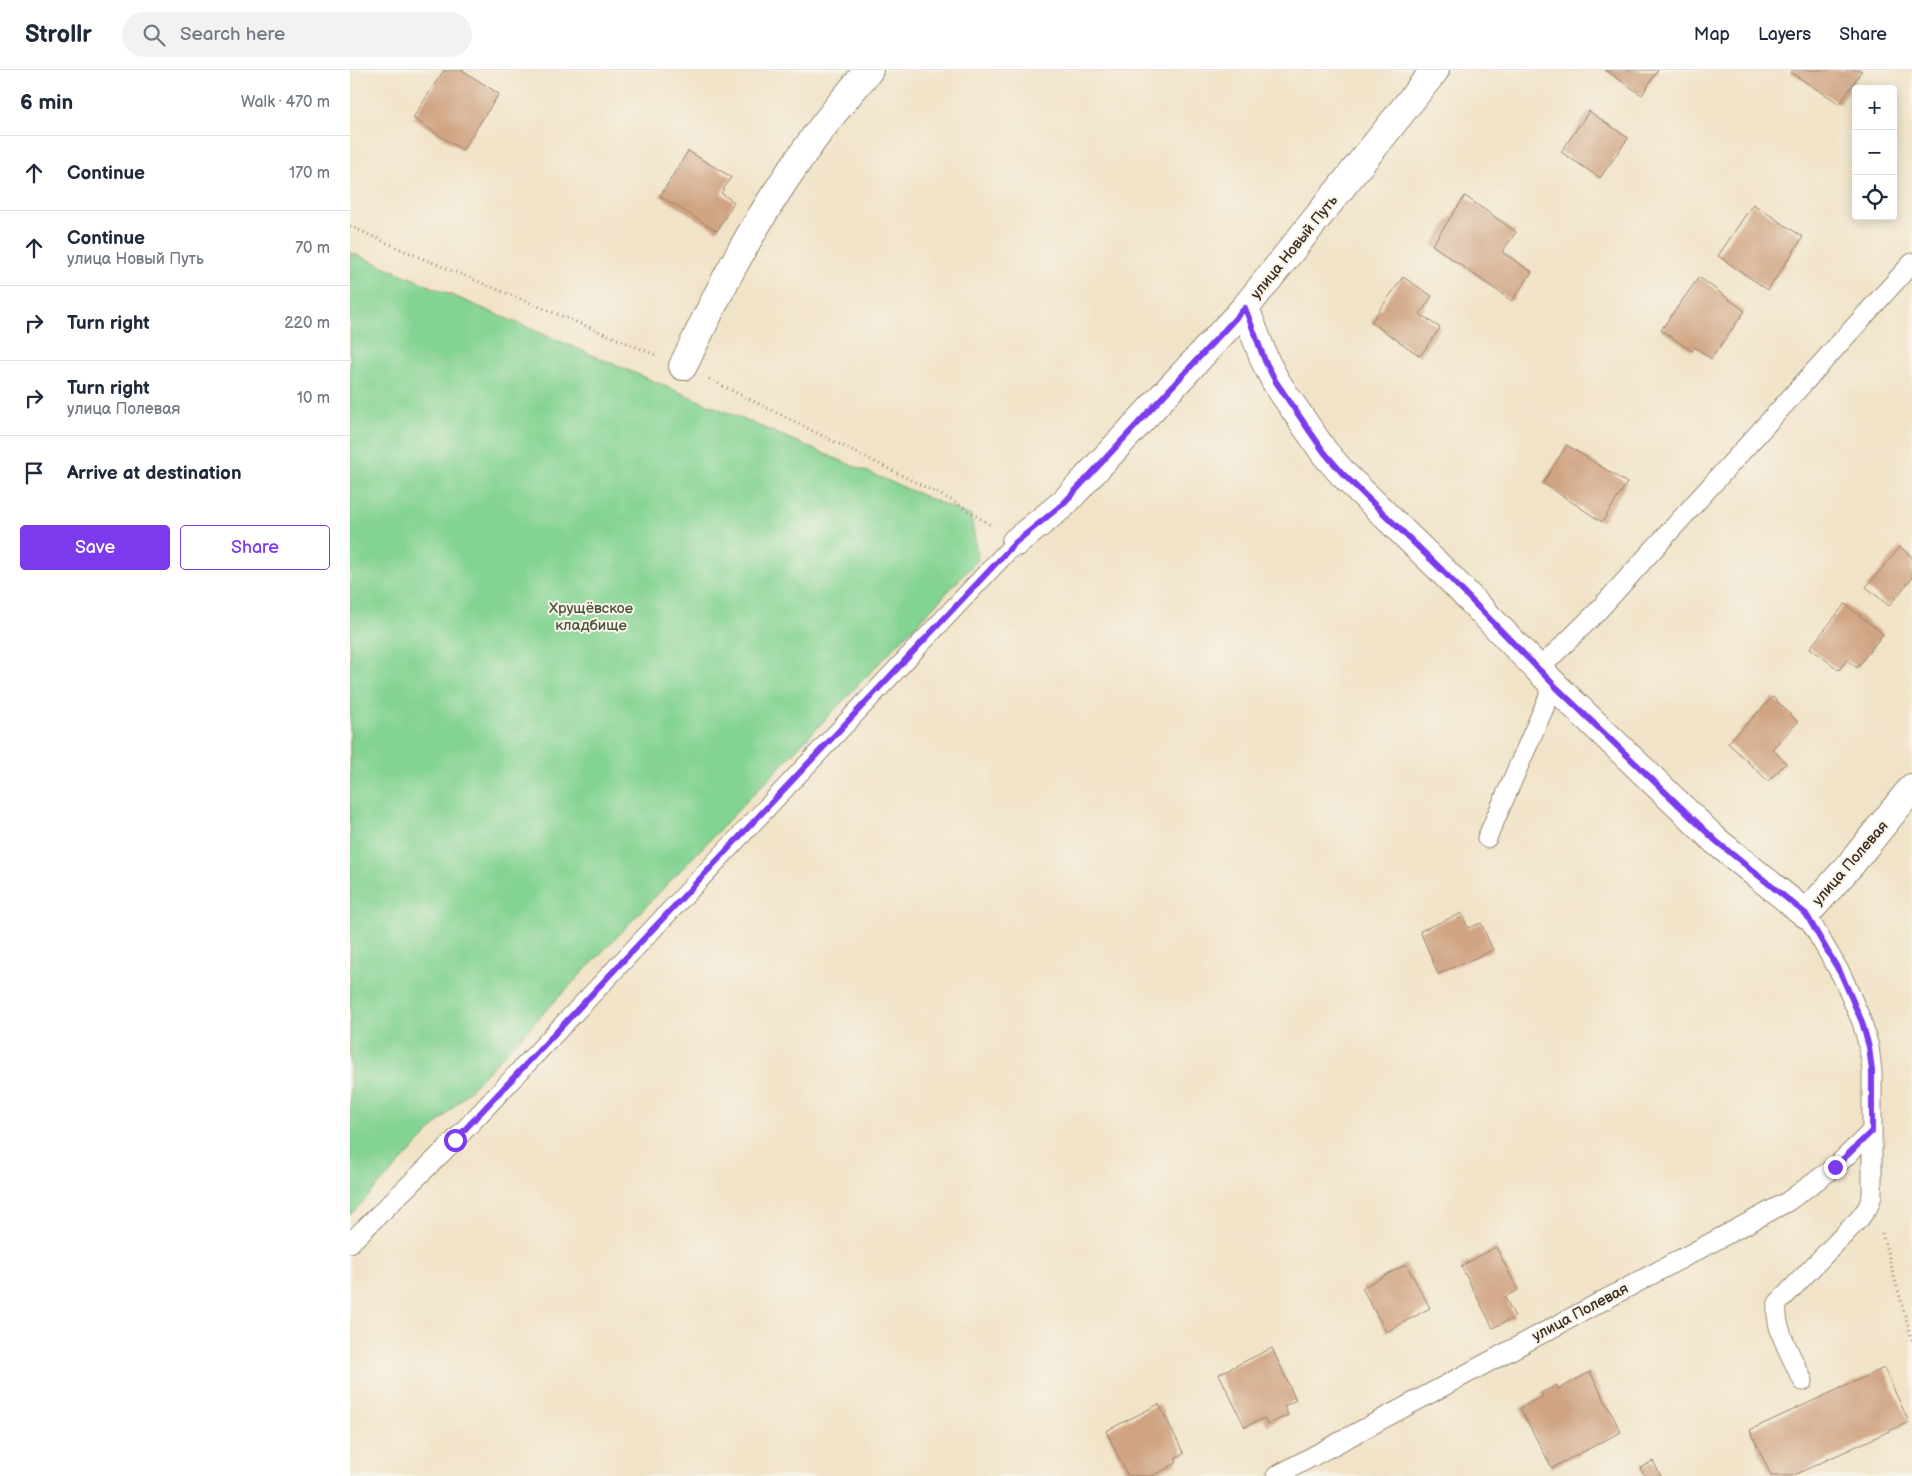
<!DOCTYPE html>
<meta charset="utf-8">
<style>
body{margin:0;font-family:"Balsamiq Sans",sans-serif;background:#f2f2f3;color:#1f2937}
.controls{position:absolute;right:15px;top:15px;display:grid;overflow:hidden;border-radius:5px;box-shadow:0 2px 12px #0003}
.controls button{width:45px;height:45px;display:grid;place-items:center;padding:0;border:0;border-bottom:1px solid #e0e1e3;background:#fff;color:#1f2937;font:25px sans-serif}
.stop{position:absolute;width:15px;height:15px;margin:-11px;border:4px solid #7c3aed;border-radius:50%;background:#fff}
.stop.end{background:#7c3aed;border-color:#fff;box-shadow:0 1px 5px #0008}
.list{margin:0;padding:0;list-style:none}
h2{display:flex;justify-content:space-between;align-items:center;height:65px;margin:0;padding:0 20px;font-size:21px}
h2 small{font-size:16px;font-weight:400;color:#747a83}
.list li{display:grid;grid-template-columns:32px 1fr auto;gap:15px;align-items:center;box-sizing:border-box;height:75px;padding:0 20px;border-top:1px solid #e0e1e3}
.list b{display:block;font-size:19px;white-space:nowrap}
.list p{margin:0;font-size:16px;white-space:nowrap;color:#747a83}
.list em{font-size:16px;font-style:normal;color:#747a83}
.actions{display:flex;gap:10px;padding:15px 20px}
.actions a{flex:1;padding:11px 0;border:1px solid #7c3aed;border-radius:5px;text-align:center;font-size:18px;color:#7c3aed}
.actions .main{background:#7c3aed;color:#fff}
.icon{flex:none;width:28px;height:28px;fill:none;stroke:currentColor;stroke-width:2;stroke-linecap:round;stroke-linejoin:round}
.map{position:relative;flex:none;width:1562px;height:1406px;overflow:hidden}
header{display:flex;align-items:center;gap:30px;box-sizing:border-box;height:70px;padding:0 25px;background:#fff;border-bottom:1px solid #e0e1e3}
header strong{font-size:24px}
nav{display:flex;gap:28px;margin-inline-start:auto;font-size:18px}
.search{width:350px;height:45px;background:#f2f2f3;display:flex;align-items:center;gap:12px;box-sizing:border-box;padding:0 18px;border-radius:28px;color:#747a83;font-size:19px}
main{display:flex}
aside{flex:1;background:#fff}
.map>svg:first-child{display:block}
.green{fill:#83d392;stroke:#5f7e58}
.building{fill:#d0a483}
.lines{fill:none;stroke-linecap:round;stroke-linejoin:round}
.service-casing{stroke:#968672;stroke-width:21}
.minor-casing{stroke:#968672;stroke-width:30}
.path{stroke:#968672;stroke-width:3;stroke-dasharray:1 4;stroke-linecap:butt}
.service{stroke:#fff;stroke-width:19}
.minor{stroke:#fff;stroke-width:28}
.route{stroke:#7c3aed;stroke-width:6}
.labels{text-anchor:middle;stroke-width:4;stroke-linejoin:round;paint-order:stroke}
.street-label{font-size:15px;fill:#3b2a1e;stroke:#f7f3e8}
.park-label{font-size:15px;fill:#4d543b;stroke:#f7f3e8}
</style>
<header>
<strong>Strollr</strong>
<div class="search"><svg class="icon" aria-label="search" viewBox="0 0 24 24"><circle cx="10" cy="10" r="6"/><path d="M15 15l6 6"/></svg>Search here</div>
<nav><a>Map</a><a>Layers</a><a>Share</a></nav>
</header>
<main>
<aside>
<h2>6 min<small>Walk · 470 m</small></h2>
<ul class="list">
<li><svg class="icon" aria-label="ahead" viewBox="0 0 24 24"><path d="M12 20V5M6 11l6-6 6 6"/></svg><div><b>Continue</b></div><em>170 m</em></li>
<li><svg class="icon" aria-label="ahead" viewBox="0 0 24 24"><path d="M12 20V5M6 11l6-6 6 6"/></svg><div><b>Continue</b><p>улица Новый Путь</p></div><em>70 m</em></li>
<li><svg class="icon" aria-label="right" viewBox="0 0 24 24"><path d="M7 20v-9h11M14 6l5 5-5 5"/></svg><div><b>Turn right</b></div><em>220 m</em></li>
<li><svg class="icon" aria-label="right" viewBox="0 0 24 24"><path d="M7 20v-9h11M14 6l5 5-5 5"/></svg><div><b>Turn right</b><p>улица Полевая</p></div><em>10 m</em></li>
<li><svg class="icon" aria-label="arrive" viewBox="0 0 24 24"><path d="M6 21V4h12l-3 4 3 4H6"/></svg><div><b>Arrive at destination</b></div></li>
</ul>
<div class="actions"><a class="main">Save</a><a>Share</a></div>
</aside>
<div class="map">
<svg width="1562" height="1406" viewBox="0 0 1562 1406">
<rect width="100%" height="100%" fill="#f7f3e8"/>
<filter id="ink" filterUnits="userSpaceOnUse"><feTurbulence type="fractalNoise" baseFrequency=".02" numOctaves="2"/><feDisplacementMap in="SourceGraphic" scale="10" xChannelSelector="R" yChannelSelector="G"/><feConvolveMatrix kernelMatrix="1 2 1 2 8 2 1 2 1" color-interpolation-filters="sRGB"/></filter>
<filter id="wash" filterUnits="userSpaceOnUse"><feTurbulence type="fractalNoise" baseFrequency=".0096" numOctaves="4" result="noise"/><feDisplacementMap in="SourceGraphic" scale="20" xChannelSelector="R" yChannelSelector="G"/><feGaussianBlur stdDeviation="1.12" result="paint"/><feColorMatrix in="noise" values="0 0 0 0 0 0 0 0 0 0 0 0 0 0 0 0 0 1.4 0 .05"/><feComposite in="paint" operator="in"/></filter>
<g filter="url(#wash)">
<rect width="100%" height="100%" fill="#f1e3c7"/>
<path class="green" d="M0,182L621,446L628,490L0,1145Z"/>
<g id="blocks">
<g class="building">
<path d="M94,0H112L149,24L112,80L63,48Z"/>
<path d="M1255,0H1308L1292,25Z"/>
<path d="M1442,0H1512L1490,34L1440,2Z"/>
<path d="M1239,41L1278,68L1250,108L1211,82Z"/>
<path d="M338,81L381,107L371,123L384,132L367,161L310,126Z"/>
<path d="M1115,126L1166,162L1152,182L1182,202L1162,231L1082,175Z"/>
<path d="M1403,134L1453,167L1418,220L1368,186Z"/>
<path d="M1053,207L1082,226L1070,244L1090,258L1070,286L1021,252Z"/>
<path d="M1349,207L1395,241L1361,289L1345,277L1342,281L1311,260Z"/>
<path d="M1217,375L1277,413L1252,452L1193,413Z"/>
<path d="M1550,477L1562,487V508L1539,536L1516,517Z"/>
<path d="M1495,534L1533,564L1507,598L1497,590L1489,600L1460,578Z"/>
<path d="M1423,627L1448,652L1422,679L1436,693L1418,711L1378,673Z"/>
<path d="M1112,843L1118,858L1131,853L1143,880L1088,904L1070,861Z"/>
<path d="M1146,1177L1168,1220L1155,1227L1165,1247L1143,1258L1111,1196Z"/>
<path d="M1056,1194L1080,1238L1036,1262L1012,1218Z"/>
<path d="M922,1278L946,1330L934,1336L938,1345L917,1355L914,1348L895,1357L869,1304Z"/>
<path d="M1534,1298L1559,1352L1442,1406H1421L1400,1360Z"/>
<path d="M1240,1302L1271,1362L1202,1398L1170,1338L1193,1326L1191,1323L1206,1315L1208,1319Z"/>
<path d="M809,1334L834,1384L825,1388L827,1393L802,1406H778L756,1361Z"/>
<path d="M1303,1391L1311,1406H1295L1290,1398Z"/>
</g>
</g>
</g>
<g filter="url(#ink)">
<use href="#blocks" fill-opacity="0" stroke="#968672" stroke-width="1"/>
<g class="lines">
<defs>
<g id="service">
<path d="M1189,599L1246,543L1562,193"/>
<path d="M1137,768L1204,615"/>
<path d="M0,1173L105,1070L666,472"/>
<path d="M1453,1311C1444,1291 1421,1253 1428,1233L1510,1148L1518,1137L1522,1126V1001L1519,977L1512,952L1492,906L1456,844"/>
<path d="M926,1406L1437,1132L1485,1097L1522,1061"/>
</g>
<g id="minor">
<path d="M895,238L915,291L926,312L974,382L993,404L1092,500L1206,617L1366,771L1456,844L1501,794L1562,718"/>
<path d="M333,296C351,259 368,222 388,187C424,121 470,56 519,0"/>
<path d="M666,472L713,434L895,238L1085,0"/>
</g>
</defs>
<use href="#service" class="service-casing"/>
<use href="#minor" class="minor-casing"/>
<g class="path">
<path d="M0,156L57,182L306,285"/>
<path d="M359,309L603,431L642,456"/>
<path d="M1532,1163L1562,1270"/>
</g>
<use href="#service" class="service"/>
<use href="#minor" class="minor"/>
</g>
</g>
<g class="lines" filter="url(#ink)">
<path class="route" d="M105,1070L666,472L713,434L895,238L915,291L926,312L974,382L993,404L1092,500L1206,617L1366,771L1456,844L1492,906L1512,952L1519,977L1522,1001V1061L1485,1097"/>
</g>
<g class="labels">
<g class="street-label">
<text transform="translate(944 177) rotate(-51)" y="5">улица Новый Путь</text>
<text transform="translate(1500 793) rotate(-49)" y="5">улица Полевая</text>
<text transform="translate(1230 1242) rotate(-28)" y="5">улица Полевая</text>
</g>
<g class="park-label">
<text x="241" y="543">Хрущёвское<tspan x="241" dy="17">кладбище</tspan></text>
</g>
</g>
</svg>
<div class="controls">
<button>+</button>
<button>−</button>
<button><svg class="icon" aria-label="locate" viewBox="0 0 24 24"><circle cx="12" cy="12" r="6"/><path d="M12 2v4M12 18v4M2 12h4M18 12h4"/></svg></button>
</div>
<div class="stop" style="left:105px;top:1070px"></div>
<div class="stop end" style="left:1485px;top:1097px"></div>
</div>
</main>
